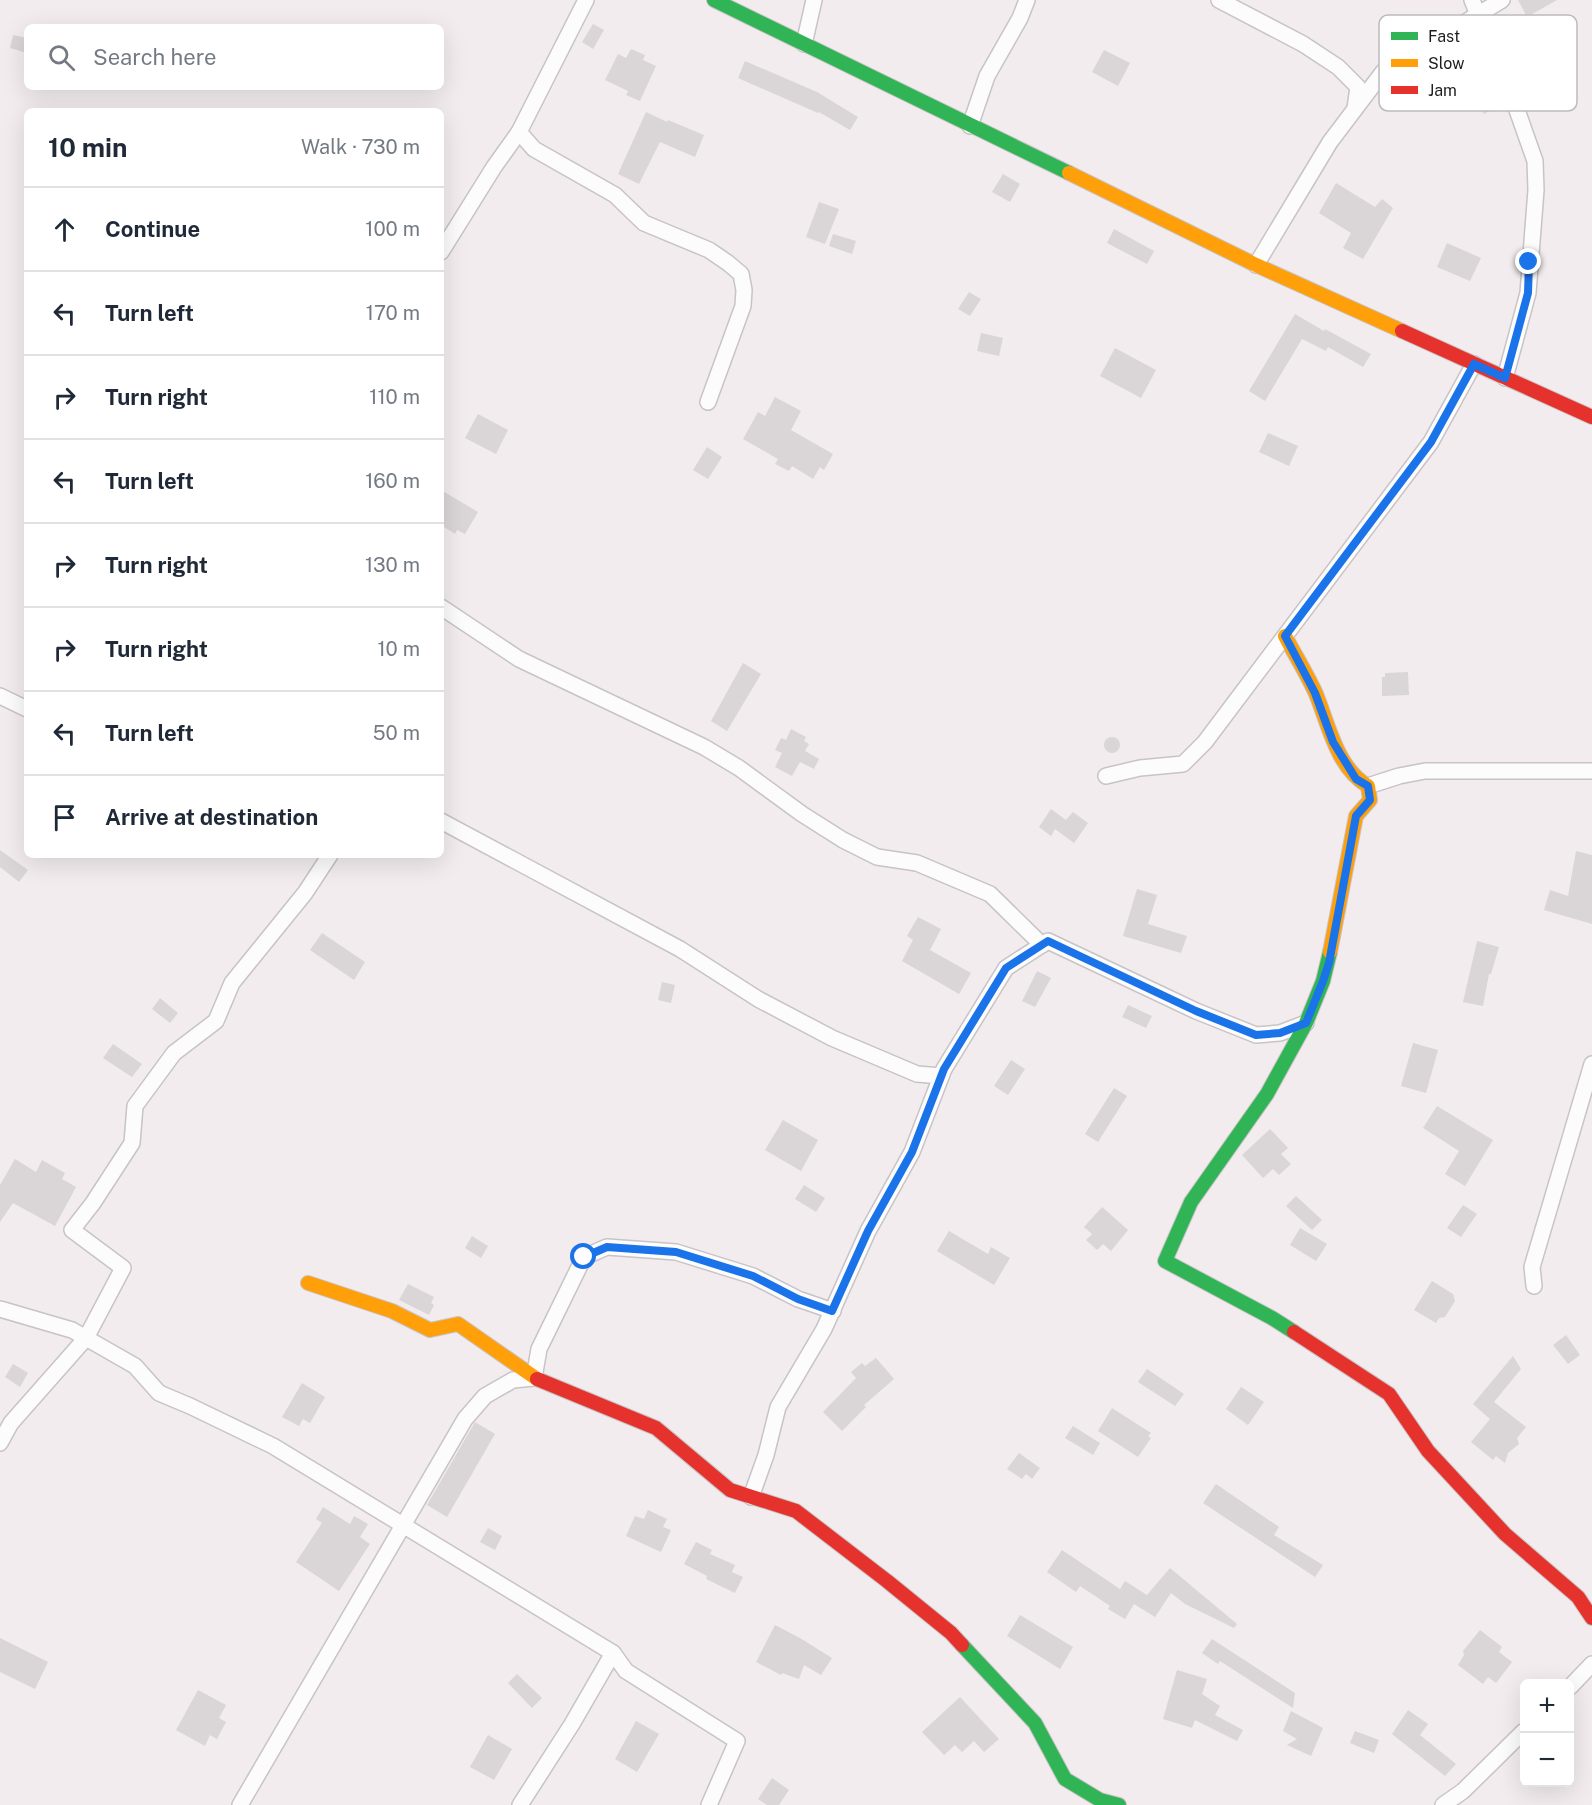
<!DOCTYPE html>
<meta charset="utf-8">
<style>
body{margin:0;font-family:"Public Sans",sans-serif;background:#f6f6f7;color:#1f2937}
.controls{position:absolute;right:18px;bottom:18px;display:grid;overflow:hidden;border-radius:9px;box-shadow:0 6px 24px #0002}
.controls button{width:54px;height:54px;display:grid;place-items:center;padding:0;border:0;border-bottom:2px solid #e0e1e3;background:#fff;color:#1f2937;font:30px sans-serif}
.stop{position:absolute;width:18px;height:18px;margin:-14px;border:4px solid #1a73e8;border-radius:50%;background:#fff}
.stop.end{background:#1a73e8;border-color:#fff;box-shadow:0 2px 6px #0008}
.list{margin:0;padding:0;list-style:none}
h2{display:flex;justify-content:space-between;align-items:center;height:78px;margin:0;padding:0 24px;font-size:26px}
h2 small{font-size:20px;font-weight:400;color:#747a83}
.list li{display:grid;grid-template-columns:39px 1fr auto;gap:18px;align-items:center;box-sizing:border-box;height:84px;padding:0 24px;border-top:2px solid #e0e1e3}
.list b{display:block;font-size:22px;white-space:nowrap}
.list em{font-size:20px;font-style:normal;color:#747a83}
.icon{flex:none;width:33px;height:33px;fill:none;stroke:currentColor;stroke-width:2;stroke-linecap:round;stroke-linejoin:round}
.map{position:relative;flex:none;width:1592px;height:1805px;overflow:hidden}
.search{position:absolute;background:#fff;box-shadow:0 6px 24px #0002;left:24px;top:24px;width:420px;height:66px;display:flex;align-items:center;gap:15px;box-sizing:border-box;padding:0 21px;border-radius:9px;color:#747a83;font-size:22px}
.panel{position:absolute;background:#fff;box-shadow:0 6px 24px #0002;left:24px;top:108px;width:420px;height:750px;border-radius:9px}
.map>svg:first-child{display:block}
.building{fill:#dad5d6}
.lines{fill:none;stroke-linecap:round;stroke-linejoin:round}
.street-casing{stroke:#c8c3c5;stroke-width:18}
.fast-casing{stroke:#c8c3c5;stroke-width:16}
.slow-casing{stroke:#c8c3c5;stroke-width:16}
.jam-casing{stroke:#c8c3c5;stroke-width:16}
.street{stroke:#fdfcfc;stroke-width:15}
.fast{stroke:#30b455;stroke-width:14}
.slow{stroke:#ff9f0a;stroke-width:14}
.jam{stroke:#e5322d;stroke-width:14}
.route{stroke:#1a73e8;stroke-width:8}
.key{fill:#fff;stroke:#bcbbbc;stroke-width:1.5}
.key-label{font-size:16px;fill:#201c1e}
</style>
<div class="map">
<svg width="1592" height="1805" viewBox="0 0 1592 1805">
<rect width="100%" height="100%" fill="#f2ecee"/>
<g class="building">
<path d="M1518,0H1557L1527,17Z"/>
<path d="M593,24L604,30L593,49L582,42Z"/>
<path d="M13,35L27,38V53L10,48Z"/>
<path d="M631,49L645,55L643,60L656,66L640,101L626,95L628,91L605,80L618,54L626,58Z"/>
<path d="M1104,50L1130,63L1118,86L1092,72Z"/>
<path d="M745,61L817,92L858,117L850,130L819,112L818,113L738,78Z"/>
<path d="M1489,81L1502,104L1484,114L1471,92Z"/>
<path d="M646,112L667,122L668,120L704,135L695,157L660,142L639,184L618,174Z"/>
<path d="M1003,174L1020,184L1010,202L992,192Z"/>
<path d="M1336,183L1375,207L1382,199L1393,208L1363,259L1343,248L1351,233L1319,213Z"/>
<path d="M819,202L839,209L825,244L806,237Z"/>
<path d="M1114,229L1154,251L1147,264L1107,243Z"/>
<path d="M833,234L856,241L852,254L829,246Z"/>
<path d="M1447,243L1481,258L1470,281L1437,267Z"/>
<path d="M969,292L981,299L970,316L958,309Z"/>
<path d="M1295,314L1324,331L1325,329L1371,354L1363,367L1328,347L1326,351L1302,339L1265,401L1249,391Z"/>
<path d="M981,333L1003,338L999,356L977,351Z"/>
<path d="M1115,348L1156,370L1141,398L1100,376Z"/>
<path d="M775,397L801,411L791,430L833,454L824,470L820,467L813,479L792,466L789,471L775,464L778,459L743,439L758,412L765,416Z"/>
<path d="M478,414L508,430L496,454L465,438Z"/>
<path d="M1268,433L1298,446L1289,466L1259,452Z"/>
<path d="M707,447L722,457L708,479L693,470Z"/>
<path d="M441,490L478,512L465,534L457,530L455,534L441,525Z"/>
<path d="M743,663L761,674L727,731L711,721Z"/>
<path d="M1408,672L1409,695L1382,696V677H1385V673Z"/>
<path d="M791,729L806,737L804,741L809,744L805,751L819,759L814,769L800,762L792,776L775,767L782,753L775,750L781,738L786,740Z"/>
<circle cx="1112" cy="745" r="8"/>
<path d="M1051,809L1066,820L1073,812L1088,823L1074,843L1055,829L1051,836L1039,827Z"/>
<path d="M0,850L28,870L19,882L0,867Z"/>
<path d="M1576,851L1592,855V924L1544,910L1550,890L1568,896Z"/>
<path d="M1137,889L1157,895L1148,924L1187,936L1181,953L1123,936Z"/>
<path d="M918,917L941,929L930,950L971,973L959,994L902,961L913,940L907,936Z"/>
<path d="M322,933L365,962L354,980L310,950Z"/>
<path d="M1477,941L1499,947L1491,974H1489L1483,1006L1463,1002Z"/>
<path d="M1037,971L1051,978L1035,1007L1022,1001Z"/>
<path d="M662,982L675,985L671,1003L658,1000Z"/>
<path d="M160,998L178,1013L170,1023L152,1009Z"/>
<path d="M1128,1005L1152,1016L1146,1028L1122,1017Z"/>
<path d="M1413,1043L1438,1050L1426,1093L1401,1086Z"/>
<path d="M113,1044L142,1064L132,1077L103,1058Z"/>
<path d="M1011,1060L1025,1069L1008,1095L994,1086Z"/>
<path d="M1114,1088L1127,1096L1098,1142L1085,1134Z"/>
<path d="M1437,1106L1493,1140L1465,1186L1445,1174L1459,1151L1423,1128Z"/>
<path d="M783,1120L818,1140L801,1171L765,1150Z"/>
<path d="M1270,1129L1288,1148L1281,1154L1291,1164L1279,1175L1273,1169L1263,1178L1242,1155Z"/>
<path d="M15,1159L36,1172L42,1160L65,1173L62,1179L76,1187L55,1226L13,1203L0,1222V1185Z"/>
<path d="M804,1185L825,1198L816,1212L795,1199Z"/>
<path d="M1296,1196L1322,1220L1312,1230L1286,1206Z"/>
<path d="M1463,1205L1477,1214L1461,1237L1447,1228Z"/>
<path d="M1102,1207L1128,1230L1111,1251L1103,1244L1097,1250L1086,1240L1092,1234L1084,1227Z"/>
<path d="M1300,1228L1327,1244L1316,1261L1290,1245Z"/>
<path d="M949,1231L988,1254L991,1247L1010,1258L994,1285L937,1251Z"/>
<path d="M472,1236L488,1246L481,1258L465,1248Z"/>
<path d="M1432,1281L1453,1294L1455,1301L1445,1317L1439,1318L1436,1323L1414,1310Z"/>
<path d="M408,1284L434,1297L431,1303L434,1305L429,1315L399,1300Z"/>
<path d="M1566,1335L1580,1355L1568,1364L1553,1345Z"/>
<path d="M1513,1356L1521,1369L1494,1402L1526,1427L1517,1438L1519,1444L1508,1453L1505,1463L1496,1456L1493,1460L1471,1442L1490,1419L1473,1404Z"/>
<path d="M876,1358L894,1379L864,1405L866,1407L842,1431L823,1412L856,1378L851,1372L862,1363L865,1366Z"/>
<path d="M13,1364L28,1373L20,1387L5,1377Z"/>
<path d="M1147,1369L1184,1394L1175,1406L1138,1382Z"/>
<path d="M302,1383L325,1397L310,1423L303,1419L299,1426L282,1417Z"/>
<path d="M1241,1387L1264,1402L1248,1425L1226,1409Z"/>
<path d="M1112,1408L1151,1433L1148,1436L1151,1438L1138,1457L1098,1431Z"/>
<path d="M475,1422L495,1434L447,1517L427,1505Z"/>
<path d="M1073,1426L1100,1443L1093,1455L1065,1438Z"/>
<path d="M1019,1453L1040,1468L1032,1479L1026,1474L1022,1479L1007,1469Z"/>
<path d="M1216,1484L1279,1527L1274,1535L1323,1565L1315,1577L1203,1503Z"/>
<path d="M323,1507L350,1524L354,1516L368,1524L360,1537L370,1544L339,1591L296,1562L322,1523L316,1519Z"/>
<path d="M648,1510L667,1519L663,1527L671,1530L661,1552L626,1536L635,1516L644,1519Z"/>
<path d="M488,1528L502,1536L495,1550L480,1542Z"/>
<path d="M696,1542L712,1550L710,1554L735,1565L732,1572L743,1577L735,1593L706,1579L707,1576L684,1564Z"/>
<path d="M1062,1550L1120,1589L1125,1581L1147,1595L1170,1568L1237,1624L1234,1628L1185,1604L1171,1593L1155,1617L1134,1604L1125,1619L1108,1609L1110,1606L1080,1586L1076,1592L1047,1572Z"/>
<path d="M1020,1615L1073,1647L1060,1669L1007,1636Z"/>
<path d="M775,1625L800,1638L832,1658L821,1675L804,1665L799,1679L782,1673L781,1675L756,1662Z"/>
<path d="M1480,1630L1502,1647L1499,1652L1512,1662L1496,1683L1488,1677L1483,1684L1458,1665L1464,1655L1463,1651Z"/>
<path d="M0,1638L48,1662L35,1689L0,1672Z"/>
<path d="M1212,1639L1295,1693L1293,1708L1220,1661L1218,1664L1202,1653Z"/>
<path d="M1177,1670L1207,1679L1202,1694L1220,1706L1215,1715L1243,1730L1237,1741L1195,1720L1192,1728L1163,1719Z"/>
<path d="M517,1674L542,1698L532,1708L508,1683Z"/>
<path d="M198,1690L226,1705L219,1718L226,1722L217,1739L210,1735L205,1746L176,1730Z"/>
<path d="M960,1697L999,1739L984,1752L974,1741L962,1752L955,1745L944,1755L922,1732Z"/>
<path d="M1408,1710L1428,1724L1420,1735L1456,1764L1445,1776L1392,1734Z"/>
<path d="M1291,1711L1323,1728L1311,1756L1287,1745L1297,1739L1283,1731Z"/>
<path d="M636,1721L659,1734L637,1772L615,1759Z"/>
<path d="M1355,1731L1379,1740L1374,1753L1350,1743Z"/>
<path d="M488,1735L512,1749L494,1780L470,1767Z"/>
<path d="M772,1778L789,1790L779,1805H767L758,1799Z"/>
</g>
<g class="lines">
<defs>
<g id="street">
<path d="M586,0L519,132L534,149L615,195L644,223L709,250L728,263L741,274L744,290L743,306L708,402"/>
<path d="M1219,0L1303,44L1338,67L1358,87L1355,108"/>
<path d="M1472,0L1478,15"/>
<path d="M804,44L814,0"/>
<path d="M970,126L987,76L1020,18L1027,0"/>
<path d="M441,252L494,167L519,132"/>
<path d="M1256,265L1330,142L1383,72L1502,0"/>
<path d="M1505,378L1528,293L1536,190L1535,161L1517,110"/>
<path d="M441,607L519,659L704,747L739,768L802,814L843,840L877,857L917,863L990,894L1042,945"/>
<path d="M0,696L27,709"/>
<path d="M1106,776L1140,768L1183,764L1205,742L1431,442L1474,364"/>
<path d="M1368,786L1399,776L1425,771H1592"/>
<path d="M441,821L680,949L758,999L832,1038L917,1074L941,1076"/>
<path d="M1534,1286L1532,1267L1592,1064"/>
<path d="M0,1309L72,1330L135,1366L159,1393L190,1406L273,1446L613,1653L626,1671L737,1741L709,1805"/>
<path d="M0,1443L11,1423L86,1338L123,1268L72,1230L93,1203L132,1143L135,1106L174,1053L216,1021L232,983L305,893L330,855"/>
<path d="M751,1497L766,1455L778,1407L824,1329L868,1231L912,1152L944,1069L1006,968L1048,941L1196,1011L1256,1035L1280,1033L1306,1023"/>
<path d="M1570,1687L1592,1664"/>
<path d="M240,1805L465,1419L485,1396L513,1380L534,1378L539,1349L584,1257L607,1247L676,1252L753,1276L798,1299L833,1311"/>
<path d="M520,1805L572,1724L613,1653"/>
<path d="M1443,1805L1463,1791L1524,1731"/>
</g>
<g id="fast">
<path d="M714,0L1069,173"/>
<path d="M1294,1332L1272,1318L1165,1261L1191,1202L1267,1094L1306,1023L1323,981L1330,952"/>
<path d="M962,1645L1035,1723L1065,1779L1100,1800L1119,1805"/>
</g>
<g id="slow">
<path d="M1069,173L1256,265L1402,331"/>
<path d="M1285,636C1295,655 1307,674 1316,694C1329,726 1337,768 1368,786L1370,800L1356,816L1330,952"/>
<path d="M308,1283L392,1311L430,1330L458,1324L537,1379"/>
</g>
<g id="jam">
<path d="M1402,331L1592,417"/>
<path d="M1294,1332L1389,1394L1428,1451L1505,1534L1578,1597L1592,1618"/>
<path d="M537,1379L656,1428L730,1490L796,1511L887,1581L951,1633L962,1645"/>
</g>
</defs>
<use href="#street" class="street-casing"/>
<use href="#fast" class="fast-casing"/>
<use href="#slow" class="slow-casing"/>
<use href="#jam" class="jam-casing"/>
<use href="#street" class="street"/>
<use href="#fast" class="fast"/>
<use href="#slow" class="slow"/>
<use href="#jam" class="jam"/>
</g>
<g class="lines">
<path class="route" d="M584,1257L607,1247L676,1252L753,1276L798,1299L832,1311L868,1231L912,1152L944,1069L1006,968L1048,941L1196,1011L1256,1035L1280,1033L1306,1023L1323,981L1329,963L1356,816L1370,800L1368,786L1356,779L1333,742L1315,693L1285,636L1431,442L1474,364L1505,378L1528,293L1529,262"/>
</g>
<rect x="1379" y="15" width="198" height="96" rx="9" class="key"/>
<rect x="1391" y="32" width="27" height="8" fill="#30b455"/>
<rect x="1391" y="59" width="27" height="8" fill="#ff9f0a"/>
<rect x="1391" y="86" width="27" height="8" fill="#e5322d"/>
<g class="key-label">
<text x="1428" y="42">Fast</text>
<text x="1428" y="69">Slow</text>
<text x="1428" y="96">Jam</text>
</g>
</svg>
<div class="controls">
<button>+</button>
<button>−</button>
</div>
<div class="stop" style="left:584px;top:1257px"></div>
<div class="stop end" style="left:1529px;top:262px"></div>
<div class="search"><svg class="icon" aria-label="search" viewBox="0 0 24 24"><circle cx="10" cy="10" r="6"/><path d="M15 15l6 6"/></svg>Search here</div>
<section class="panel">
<h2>10 min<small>Walk · 730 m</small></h2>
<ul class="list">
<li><svg class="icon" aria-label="ahead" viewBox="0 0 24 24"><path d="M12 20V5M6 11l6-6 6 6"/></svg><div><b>Continue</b></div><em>100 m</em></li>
<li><svg class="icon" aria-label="left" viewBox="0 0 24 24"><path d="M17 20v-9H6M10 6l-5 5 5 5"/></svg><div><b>Turn left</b></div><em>170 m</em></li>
<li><svg class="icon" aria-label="right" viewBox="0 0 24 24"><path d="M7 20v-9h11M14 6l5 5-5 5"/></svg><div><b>Turn right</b></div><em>110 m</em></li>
<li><svg class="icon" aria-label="left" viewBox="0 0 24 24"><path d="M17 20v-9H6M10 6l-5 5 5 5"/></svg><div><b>Turn left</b></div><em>160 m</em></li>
<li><svg class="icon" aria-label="right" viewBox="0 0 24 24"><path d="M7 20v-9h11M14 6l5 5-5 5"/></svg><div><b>Turn right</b></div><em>130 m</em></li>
<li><svg class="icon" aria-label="right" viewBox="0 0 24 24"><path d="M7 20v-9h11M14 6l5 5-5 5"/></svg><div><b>Turn right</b></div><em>10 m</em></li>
<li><svg class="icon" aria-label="left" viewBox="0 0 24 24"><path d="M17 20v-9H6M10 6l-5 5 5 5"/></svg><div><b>Turn left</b></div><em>50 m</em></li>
<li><svg class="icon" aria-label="arrive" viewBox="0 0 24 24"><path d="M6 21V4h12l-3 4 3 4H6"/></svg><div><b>Arrive at destination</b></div></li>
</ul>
</section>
</div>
